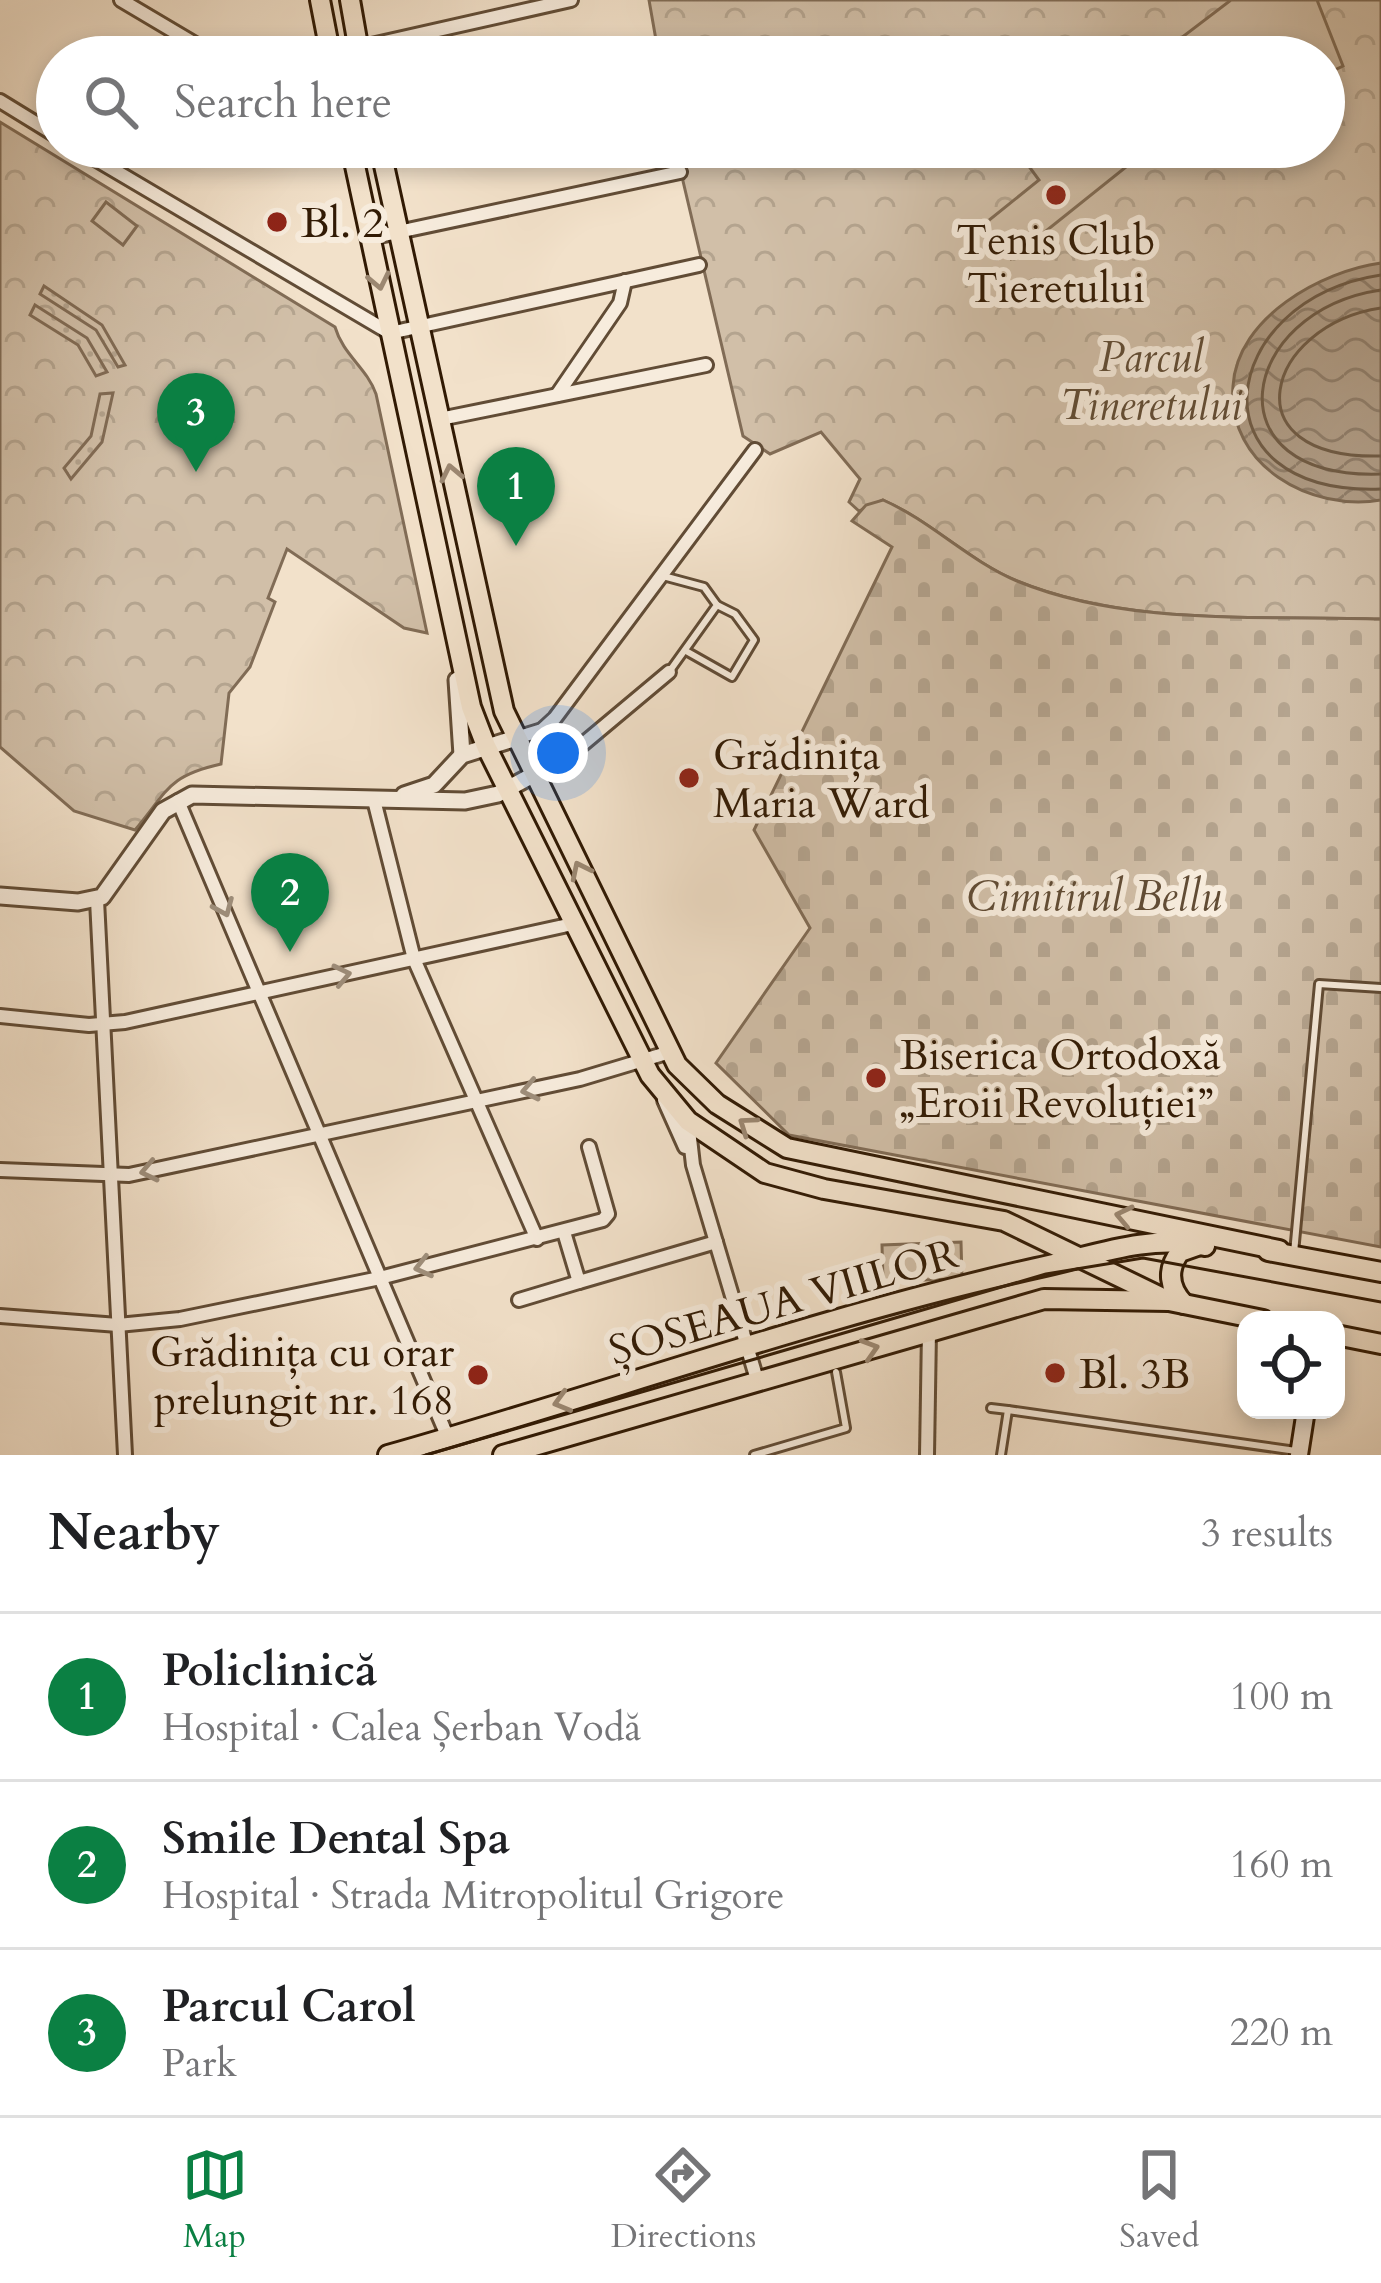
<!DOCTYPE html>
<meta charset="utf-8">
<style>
body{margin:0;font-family:Cardo,serif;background:#f2f2f2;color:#202124}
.controls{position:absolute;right:36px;bottom:36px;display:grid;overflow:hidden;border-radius:24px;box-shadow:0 6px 18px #0003}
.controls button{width:108px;height:108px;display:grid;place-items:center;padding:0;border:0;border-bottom:3px solid #e0e0e0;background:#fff;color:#202124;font:60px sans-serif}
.you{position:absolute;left:558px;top:753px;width:42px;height:42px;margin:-30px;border:9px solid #fff;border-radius:50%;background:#1a73e8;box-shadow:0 0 0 18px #1a73e833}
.badge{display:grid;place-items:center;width:78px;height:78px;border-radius:50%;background:#0b8043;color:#fff;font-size:39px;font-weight:700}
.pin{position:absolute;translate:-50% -99px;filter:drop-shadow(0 3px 6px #0008)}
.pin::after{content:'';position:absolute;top:63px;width:42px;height:36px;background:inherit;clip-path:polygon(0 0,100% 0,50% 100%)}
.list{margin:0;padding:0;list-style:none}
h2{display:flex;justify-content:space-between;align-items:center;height:156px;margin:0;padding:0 48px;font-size:51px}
h2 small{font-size:39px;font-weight:400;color:#757577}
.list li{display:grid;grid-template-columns:78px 1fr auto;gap:36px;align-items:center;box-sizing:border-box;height:168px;padding:0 48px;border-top:3px solid #e0e0e0}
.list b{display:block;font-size:45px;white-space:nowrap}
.list p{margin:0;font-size:39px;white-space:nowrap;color:#757577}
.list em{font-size:39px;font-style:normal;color:#757577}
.icon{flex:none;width:66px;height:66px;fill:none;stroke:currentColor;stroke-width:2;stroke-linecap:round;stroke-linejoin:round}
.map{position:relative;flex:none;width:1381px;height:1455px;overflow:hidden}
.search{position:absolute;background:#fff;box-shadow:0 6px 18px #0003;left:36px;right:36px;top:36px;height:132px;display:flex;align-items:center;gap:30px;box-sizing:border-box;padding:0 42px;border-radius:66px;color:#757577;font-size:45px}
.sheet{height:660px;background:#fff}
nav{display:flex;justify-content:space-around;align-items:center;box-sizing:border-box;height:168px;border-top:3px solid #e0e0e0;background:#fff;font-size:33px;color:#757577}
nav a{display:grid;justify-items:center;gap:6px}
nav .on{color:#0b8043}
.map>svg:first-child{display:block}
.forest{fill:url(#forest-crowns);stroke:#816c56;stroke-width:3}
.cemetery{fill:url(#cemetery-stones);stroke:#816c56;stroke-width:3}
.garden{fill:url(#garden-dots);stroke:#816c56;stroke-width:3}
.pitch{fill:#d1bfa8;stroke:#816c56;stroke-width:3}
.water{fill:url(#water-waves);stroke:#7d6953;stroke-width:3}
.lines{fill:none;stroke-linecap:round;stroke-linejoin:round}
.shore{stroke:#705c46;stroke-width:3}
.service-casing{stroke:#614c36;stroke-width:12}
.minor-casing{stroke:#614c36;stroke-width:18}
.tertiary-casing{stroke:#614c36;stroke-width:21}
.secondary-casing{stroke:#311a04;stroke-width:22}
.primary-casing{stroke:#311a04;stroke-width:24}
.service{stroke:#f7ecdd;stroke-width:6}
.minor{stroke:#f7ecdd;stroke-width:12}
.tertiary{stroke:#f7ecdd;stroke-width:15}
.secondary{stroke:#f7ecdd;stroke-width:16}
.primary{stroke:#f2e1ca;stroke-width:18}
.tram{stroke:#311a04;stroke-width:3}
.oneway{stroke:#9b8771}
.oneway2{stroke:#9e8e7b}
.poi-dot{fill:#8f2418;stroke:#f7ecdd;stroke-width:4.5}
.labels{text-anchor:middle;stroke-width:12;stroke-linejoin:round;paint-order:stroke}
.poi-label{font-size:42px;fill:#311a04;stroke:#f7ecdd;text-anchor:start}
.park-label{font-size:42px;font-style:italic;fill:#614c35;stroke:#f7ecdd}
.street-label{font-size:42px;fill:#311a04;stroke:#f7ecdd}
</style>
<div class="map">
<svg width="1381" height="1455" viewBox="0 0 1381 1455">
<defs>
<pattern id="forest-crowns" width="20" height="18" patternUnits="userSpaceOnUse" patternTransform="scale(3)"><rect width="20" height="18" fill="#d1bfa8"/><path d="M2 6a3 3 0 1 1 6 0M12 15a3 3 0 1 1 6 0" fill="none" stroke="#b4a48f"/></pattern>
<pattern id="cemetery-stones" width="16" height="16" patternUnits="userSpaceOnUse" patternTransform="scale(3)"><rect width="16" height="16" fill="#d1bfa8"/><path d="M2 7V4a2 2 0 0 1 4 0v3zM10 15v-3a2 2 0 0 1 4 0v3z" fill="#b4a48f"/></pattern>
<pattern id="garden-dots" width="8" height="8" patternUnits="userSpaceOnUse" patternTransform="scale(3)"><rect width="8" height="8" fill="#d1bfa8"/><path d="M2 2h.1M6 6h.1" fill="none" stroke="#b4a48f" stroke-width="1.8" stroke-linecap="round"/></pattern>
<pattern id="water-waves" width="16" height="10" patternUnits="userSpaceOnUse" patternTransform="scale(3)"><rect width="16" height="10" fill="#b09d87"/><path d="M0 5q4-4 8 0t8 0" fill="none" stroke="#907f6c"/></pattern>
</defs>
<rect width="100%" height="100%" fill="#f2e1ca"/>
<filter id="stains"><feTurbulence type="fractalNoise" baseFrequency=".00167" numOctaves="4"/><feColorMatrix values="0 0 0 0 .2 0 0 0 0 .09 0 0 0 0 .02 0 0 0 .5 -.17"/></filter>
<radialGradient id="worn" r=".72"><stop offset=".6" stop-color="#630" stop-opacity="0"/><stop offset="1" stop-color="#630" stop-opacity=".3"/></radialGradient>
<g class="forest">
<path d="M649,0H1381V619C1261,615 1129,627 1017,581C969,561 931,521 883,500L859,511L849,502L860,479L821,432L770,454L743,436L675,147H1324V57H659Z"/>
<path d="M0,122L335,327C343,355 367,368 376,394L427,633L404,628L287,549L268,598L275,602L250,667L229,693L221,764C167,776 168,791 135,830L74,811L0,747Z"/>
</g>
<path class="cemetery" d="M883,500C931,521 969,561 1017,581C1129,627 1261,615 1381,619V1247L789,1135L716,1063L810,928L754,830L892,547L852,521L866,505Z"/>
<g class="garden">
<path d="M44,286L102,325L125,365L118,367L96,330L40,294Z"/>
<path d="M35,305L87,338L107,372L96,376L78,345L30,315Z"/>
<path d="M113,393L102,442L71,479L64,468L91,436L100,394Z"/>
</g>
<g class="pitch">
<path d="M1231,0H1317L1343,66L1324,75V57H1212L1193,40L1181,38Z"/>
<path d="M1042,147H1151L1011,259L983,225L1039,180L1025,161Z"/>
<path d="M106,202L137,226L123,245L92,221Z"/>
<path d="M961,1242L962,1279L883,1281L882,1245Z"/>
</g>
<path class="water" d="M1381,263V500C1311,512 1227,466 1233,386C1237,317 1322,271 1381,263Z"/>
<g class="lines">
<g class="shore">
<path d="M1381,275C1215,300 1190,496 1381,489"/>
<path d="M1381,290C1238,311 1208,480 1381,474"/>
<path d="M1381,308C1266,325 1227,460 1381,456"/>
</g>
<defs>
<g id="service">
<path d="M663,576L704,587L717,605L669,672"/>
<path d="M686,651L732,677L754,640L735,614L717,605"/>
<path d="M1294,1253L1319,984L1381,988"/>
<path d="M991,1408L1008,1410"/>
<path d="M754,1455L846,1428L836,1372"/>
<path d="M1001,1455L1008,1410L1296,1451"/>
</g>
<g id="minor">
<path d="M121,0L217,57"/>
<path d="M358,48L571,0"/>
<path d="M0,101L57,136"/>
<path d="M75,147L390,333L699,265"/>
<path d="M370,238L680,172"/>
<path d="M557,395L620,303L625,281"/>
<path d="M440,419L706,365"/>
<path d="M542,730L561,751L577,749L669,672"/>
<path d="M516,738L542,730L555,718L755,450"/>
<path d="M374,800L414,959L537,1239"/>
<path d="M178,801L448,1438"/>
<path d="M97,900L125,1455"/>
<path d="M0,1016L89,1025L125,1022L577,923"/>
<path d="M664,1100L685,1147"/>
<path d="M688,1121L693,1165L758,1383"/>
<path d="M0,1170L129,1175L580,1079L670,1052"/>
<path d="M564,1232L579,1282L716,1242"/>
<path d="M519,1300L579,1282"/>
<path d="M0,1316L118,1325L180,1319L380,1278L603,1220L608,1214L589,1147"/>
<path d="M927,1455L929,1331"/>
</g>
<g id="tertiary">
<path d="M457,680L462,755"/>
<path d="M404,795L434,785L462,755L516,738"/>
<path d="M0,896L78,902L102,897L163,811L192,795L465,801L498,794L533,775"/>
</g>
<path id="secondary" d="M1299,1455L1306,1410"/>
<g id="primary">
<path d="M320,0L331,57"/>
<path d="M350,0L360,57"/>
<path d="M351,147L471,707L486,746L650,1075L688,1121L765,1173L824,1189L1004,1221L1169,1301"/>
<path d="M380,147L504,711L677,1065L717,1104L787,1148L1279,1250"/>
<path d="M1268,1251L1381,1272"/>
<path d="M1184,1304C1169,1288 1166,1270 1180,1252L1197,1246"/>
<path d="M1336,1335L1381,1344"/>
<path d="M388,1455C604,1394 817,1317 1036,1268C1094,1256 1145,1234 1205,1246"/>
<path d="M503,1455L1044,1299L1169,1301L1263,1320"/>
</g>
</defs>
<use href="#service" class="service-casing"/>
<use href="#minor" class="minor-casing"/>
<use href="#tertiary" class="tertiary-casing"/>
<use href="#secondary" class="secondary-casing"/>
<use href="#primary" class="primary-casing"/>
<use href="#service" class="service"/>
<use href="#minor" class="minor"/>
<use href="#tertiary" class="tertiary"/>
<use href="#secondary" class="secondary"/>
<use href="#primary" class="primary"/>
<path class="tram" d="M426,1455L1046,1274L1143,1258L1381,1302"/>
</g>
<defs><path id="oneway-chevron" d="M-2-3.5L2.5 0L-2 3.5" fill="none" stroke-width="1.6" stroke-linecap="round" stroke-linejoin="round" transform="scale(3)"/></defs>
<g class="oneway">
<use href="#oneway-chevron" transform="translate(379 281) rotate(78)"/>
<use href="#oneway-chevron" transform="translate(451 473) rotate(-102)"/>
<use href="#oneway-chevron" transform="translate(580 870) rotate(-116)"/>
<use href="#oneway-chevron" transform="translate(747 1125) rotate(-145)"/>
<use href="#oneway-chevron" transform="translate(1124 1216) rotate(-168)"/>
<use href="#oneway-chevron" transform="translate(870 1349) rotate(-17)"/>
<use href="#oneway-chevron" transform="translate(562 1402) rotate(164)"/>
</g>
<g class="oneway2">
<use href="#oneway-chevron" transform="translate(224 908) rotate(67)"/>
<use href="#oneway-chevron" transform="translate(342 975) rotate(-12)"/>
<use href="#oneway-chevron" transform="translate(530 1090) rotate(168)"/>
<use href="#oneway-chevron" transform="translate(149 1171) rotate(168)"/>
<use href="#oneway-chevron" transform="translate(423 1267) rotate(166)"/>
</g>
<g class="poi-dot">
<circle cx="1056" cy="195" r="12"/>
<circle cx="277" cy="222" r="12"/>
<circle cx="689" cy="778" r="12"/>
<circle cx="876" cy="1078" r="12"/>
<circle cx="1055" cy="1373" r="12"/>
<circle cx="478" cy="1375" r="12"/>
</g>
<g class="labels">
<g class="poi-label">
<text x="301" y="237">Bl. 2</text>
<text x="1056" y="254" text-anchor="middle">Tenis Club<tspan x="1056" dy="48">Tieretului</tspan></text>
<text x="713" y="769">Grădinița<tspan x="713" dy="48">Maria Ward</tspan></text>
<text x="900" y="1069">Biserica Ortodoxă<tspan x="900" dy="48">„Eroii Revoluției”</tspan></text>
<text x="454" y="1366" text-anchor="end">Grădinița cu orar<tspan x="454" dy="48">prelungit nr. 168</tspan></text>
<text x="1079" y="1388">Bl. 3B</text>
</g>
<g class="park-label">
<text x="1151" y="371">Parcul<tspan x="1151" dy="48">Tineretului</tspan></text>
<text x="1094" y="910">Cimitirul Bellu</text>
</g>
<g class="street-label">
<text transform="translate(783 1301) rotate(-16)" y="15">ȘOSEAUA VIILOR</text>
</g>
</g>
<rect width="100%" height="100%" filter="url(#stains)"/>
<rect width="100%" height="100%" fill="url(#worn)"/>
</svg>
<div class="controls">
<button><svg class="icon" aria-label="locate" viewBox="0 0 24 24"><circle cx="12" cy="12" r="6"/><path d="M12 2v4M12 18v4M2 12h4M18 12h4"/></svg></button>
</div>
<div class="you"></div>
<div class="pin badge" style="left:516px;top:546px">1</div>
<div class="pin badge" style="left:290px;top:952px">2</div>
<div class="pin badge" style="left:196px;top:472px">3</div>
<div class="search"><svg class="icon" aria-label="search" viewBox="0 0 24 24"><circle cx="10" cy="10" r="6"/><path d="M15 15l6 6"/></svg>Search here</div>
</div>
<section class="sheet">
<h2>Nearby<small>3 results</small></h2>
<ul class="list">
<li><span class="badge">1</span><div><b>Policlinică</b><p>Hospital · Calea Șerban Vodă</p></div><em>100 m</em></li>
<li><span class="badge">2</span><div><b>Smile Dental Spa</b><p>Hospital · Strada Mitropolitul Grigore</p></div><em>160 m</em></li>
<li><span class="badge">3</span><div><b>Parcul Carol</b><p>Park</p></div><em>220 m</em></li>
</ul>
</section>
<nav>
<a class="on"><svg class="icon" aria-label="map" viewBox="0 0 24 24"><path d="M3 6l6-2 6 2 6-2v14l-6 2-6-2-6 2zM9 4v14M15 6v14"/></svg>Map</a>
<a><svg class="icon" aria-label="directions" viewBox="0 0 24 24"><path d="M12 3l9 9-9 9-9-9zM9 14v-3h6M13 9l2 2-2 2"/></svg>Directions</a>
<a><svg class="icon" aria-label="saved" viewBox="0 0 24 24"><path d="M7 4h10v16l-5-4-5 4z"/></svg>Saved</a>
</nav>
